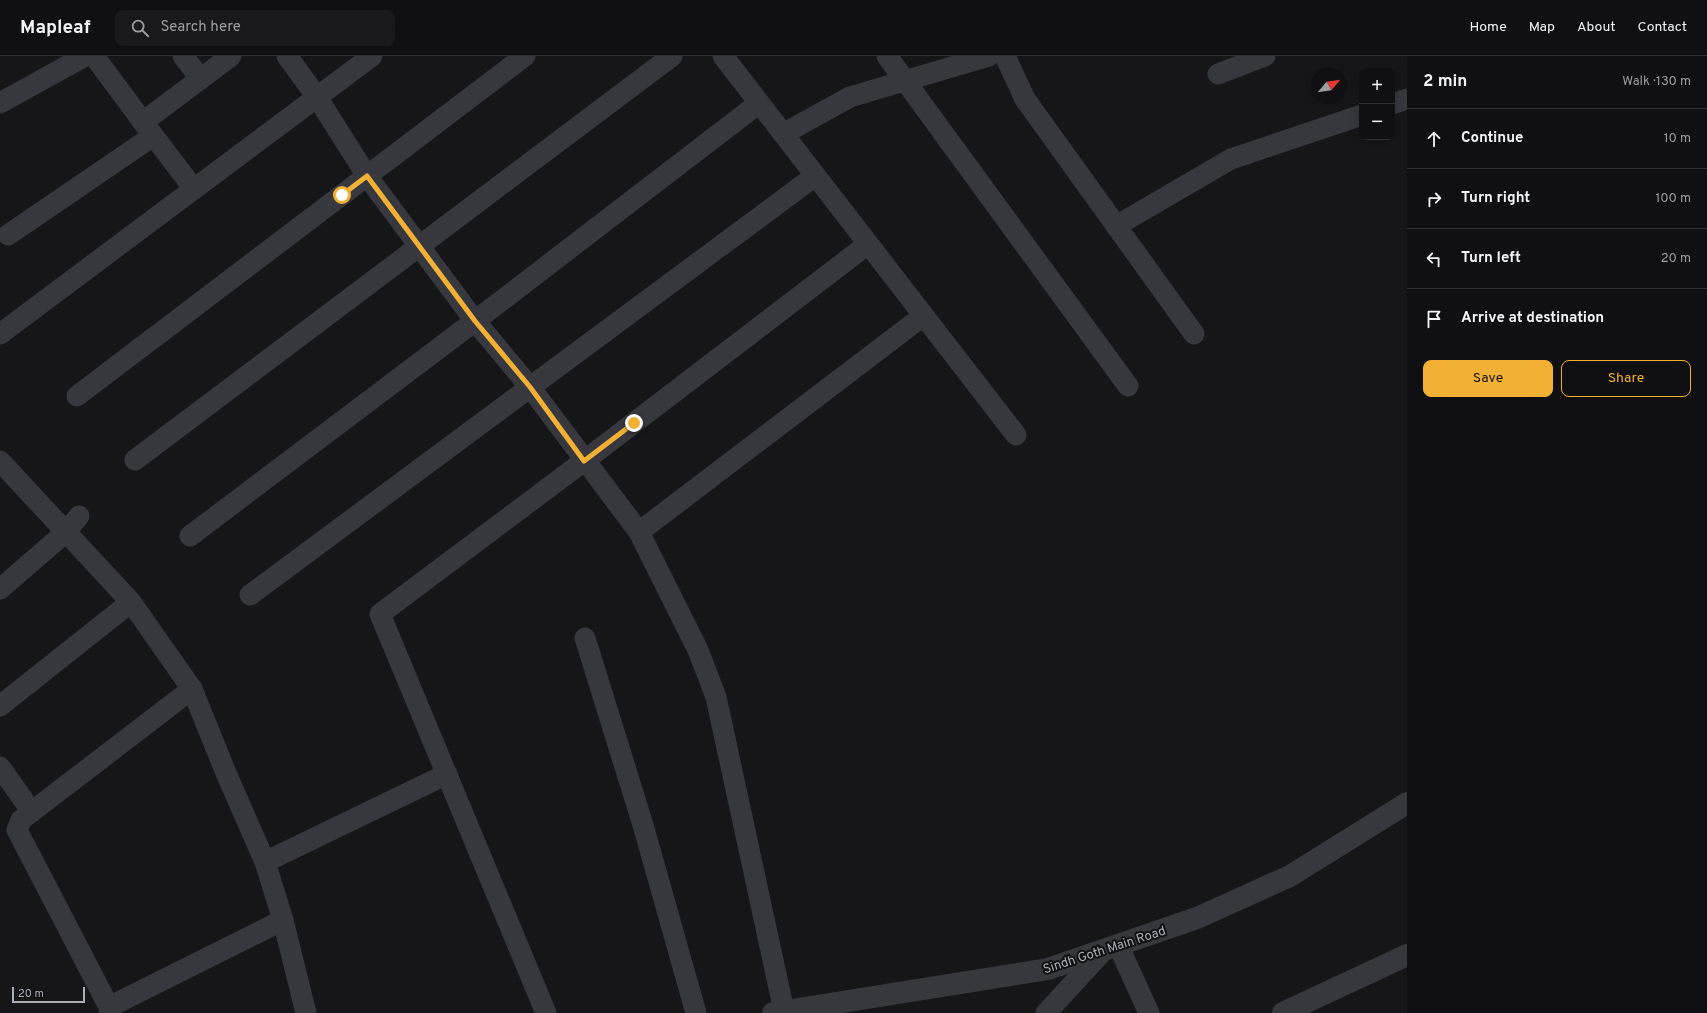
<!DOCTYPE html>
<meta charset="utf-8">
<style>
body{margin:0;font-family:Overpass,sans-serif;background:#19191b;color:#f1f3f6}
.controls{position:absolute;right:12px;top:12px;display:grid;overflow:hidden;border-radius:8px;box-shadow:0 2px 10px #0003}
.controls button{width:36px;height:36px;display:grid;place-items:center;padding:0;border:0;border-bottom:1px solid #303032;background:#101012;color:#f1f3f6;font:20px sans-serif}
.compass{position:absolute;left:1311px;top:12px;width:36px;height:36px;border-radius:50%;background:#101012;box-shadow:0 2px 10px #0003;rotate:61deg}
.scale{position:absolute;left:12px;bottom:10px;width:73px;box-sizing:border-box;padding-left:4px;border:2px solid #a8adb8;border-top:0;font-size:11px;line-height:14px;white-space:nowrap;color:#a8adb8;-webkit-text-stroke:3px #111113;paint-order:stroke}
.stop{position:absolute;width:12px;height:12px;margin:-9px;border:3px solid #f2b134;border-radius:50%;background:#fff}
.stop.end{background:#f2b134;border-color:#fff;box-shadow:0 1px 4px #0008}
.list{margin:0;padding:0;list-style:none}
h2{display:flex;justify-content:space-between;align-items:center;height:52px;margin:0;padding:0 16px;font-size:17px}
h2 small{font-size:13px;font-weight:400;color:#9c9d9f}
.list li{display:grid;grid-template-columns:26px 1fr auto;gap:12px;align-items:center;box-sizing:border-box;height:60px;padding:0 16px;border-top:1px solid #303032}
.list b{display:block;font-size:15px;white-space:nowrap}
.list em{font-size:13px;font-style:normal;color:#9c9d9f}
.actions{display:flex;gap:8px;padding:12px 16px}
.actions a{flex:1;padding:9px 0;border:1px solid #f2b134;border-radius:8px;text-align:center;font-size:14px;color:#f2b134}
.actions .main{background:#f2b134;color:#111}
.icon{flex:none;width:22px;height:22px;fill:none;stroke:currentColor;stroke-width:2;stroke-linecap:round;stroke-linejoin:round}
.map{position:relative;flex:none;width:1407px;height:957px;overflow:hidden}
header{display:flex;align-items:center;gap:24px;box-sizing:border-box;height:56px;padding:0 20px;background:#101012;border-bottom:1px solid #303032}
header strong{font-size:19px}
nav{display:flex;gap:22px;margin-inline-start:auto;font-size:14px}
.search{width:280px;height:36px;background:#19191b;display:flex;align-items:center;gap:10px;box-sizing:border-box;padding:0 14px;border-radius:8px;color:#9c9d9f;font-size:15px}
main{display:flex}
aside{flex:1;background:#101012}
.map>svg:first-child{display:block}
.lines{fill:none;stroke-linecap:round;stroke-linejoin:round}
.minor{stroke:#37383d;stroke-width:21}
.tertiary{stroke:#37383d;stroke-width:22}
.route{stroke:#f2b134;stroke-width:5}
.labels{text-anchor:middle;stroke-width:4;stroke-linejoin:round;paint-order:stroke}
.street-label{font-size:13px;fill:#a8adb8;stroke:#111113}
</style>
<header>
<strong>Mapleaf</strong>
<div class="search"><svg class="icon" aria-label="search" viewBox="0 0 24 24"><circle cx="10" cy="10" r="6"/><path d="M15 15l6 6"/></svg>Search here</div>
<nav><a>Home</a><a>Map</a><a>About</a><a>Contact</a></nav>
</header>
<main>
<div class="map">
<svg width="1407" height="957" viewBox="0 0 1407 957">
<rect width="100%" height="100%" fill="#161618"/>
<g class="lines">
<g class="minor">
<path d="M94,0L143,66"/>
<path d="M183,0L201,23"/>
<path d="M287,0L317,41L367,120L475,265L530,331L639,476L923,260"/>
<path d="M723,0L1016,379"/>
<path d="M887,0L1128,330"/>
<path d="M1005,0L1025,43L1194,278"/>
<path d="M1218,18L1265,0"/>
<path d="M0,47L85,0"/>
<path d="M1392,48L1407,43"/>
<path d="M783,78L850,41L989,0"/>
<path d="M194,133L143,66L231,0"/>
<path d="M1116,170L1231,103L1362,59"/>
<path d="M8,179L153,80"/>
<path d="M0,278L372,0"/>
<path d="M77,340L525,0"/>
<path d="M135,404L672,0"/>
<path d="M0,405L131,546L192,633L226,717L265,806L283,864L306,957"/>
<path d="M639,476L698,594L716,641L784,955"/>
<path d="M190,480L475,265L759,47"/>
<path d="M0,533L66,476L79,460"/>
<path d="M250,539L815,120"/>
<path d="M585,582L643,769L696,957"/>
<path d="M0,650L131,546"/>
<path d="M0,711L32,756"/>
<path d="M265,806L447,718"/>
<path d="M1118,889L1149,957"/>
<path d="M109,951L283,864"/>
<path d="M110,957L109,951L17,774L21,764L192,633"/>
<path d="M546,957L380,558L584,405L868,188"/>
<path d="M1046,957L1105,893"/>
</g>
<g class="tertiary">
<path d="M773,957L1048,913L1197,862L1290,820L1407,747"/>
<path d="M1283,957L1407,899"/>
</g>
</g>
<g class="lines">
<path class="route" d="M342,139L367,120L475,265L530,331L584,405L634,367"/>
</g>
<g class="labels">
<g class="street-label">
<text transform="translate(1104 893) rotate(-18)" y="5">Sindh Goth Main Road</text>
</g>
</g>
</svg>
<div class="controls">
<button>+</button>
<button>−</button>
</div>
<svg class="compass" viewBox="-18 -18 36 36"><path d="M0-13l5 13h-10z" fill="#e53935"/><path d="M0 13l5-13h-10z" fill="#9c9d9f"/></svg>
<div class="scale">20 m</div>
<div class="stop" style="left:342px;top:139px"></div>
<div class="stop end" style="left:634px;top:367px"></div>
</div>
<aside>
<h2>2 min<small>Walk · 130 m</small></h2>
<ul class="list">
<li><svg class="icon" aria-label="ahead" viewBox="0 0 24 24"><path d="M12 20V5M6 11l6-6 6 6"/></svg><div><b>Continue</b></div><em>10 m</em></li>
<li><svg class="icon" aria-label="right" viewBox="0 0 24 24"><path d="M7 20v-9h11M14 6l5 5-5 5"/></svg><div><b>Turn right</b></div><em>100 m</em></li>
<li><svg class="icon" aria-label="left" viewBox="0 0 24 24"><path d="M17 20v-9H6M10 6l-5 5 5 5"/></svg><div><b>Turn left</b></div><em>20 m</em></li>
<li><svg class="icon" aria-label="arrive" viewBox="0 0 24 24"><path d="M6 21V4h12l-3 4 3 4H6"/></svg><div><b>Arrive at destination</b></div></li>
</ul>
<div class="actions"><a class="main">Save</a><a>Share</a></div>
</aside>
</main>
